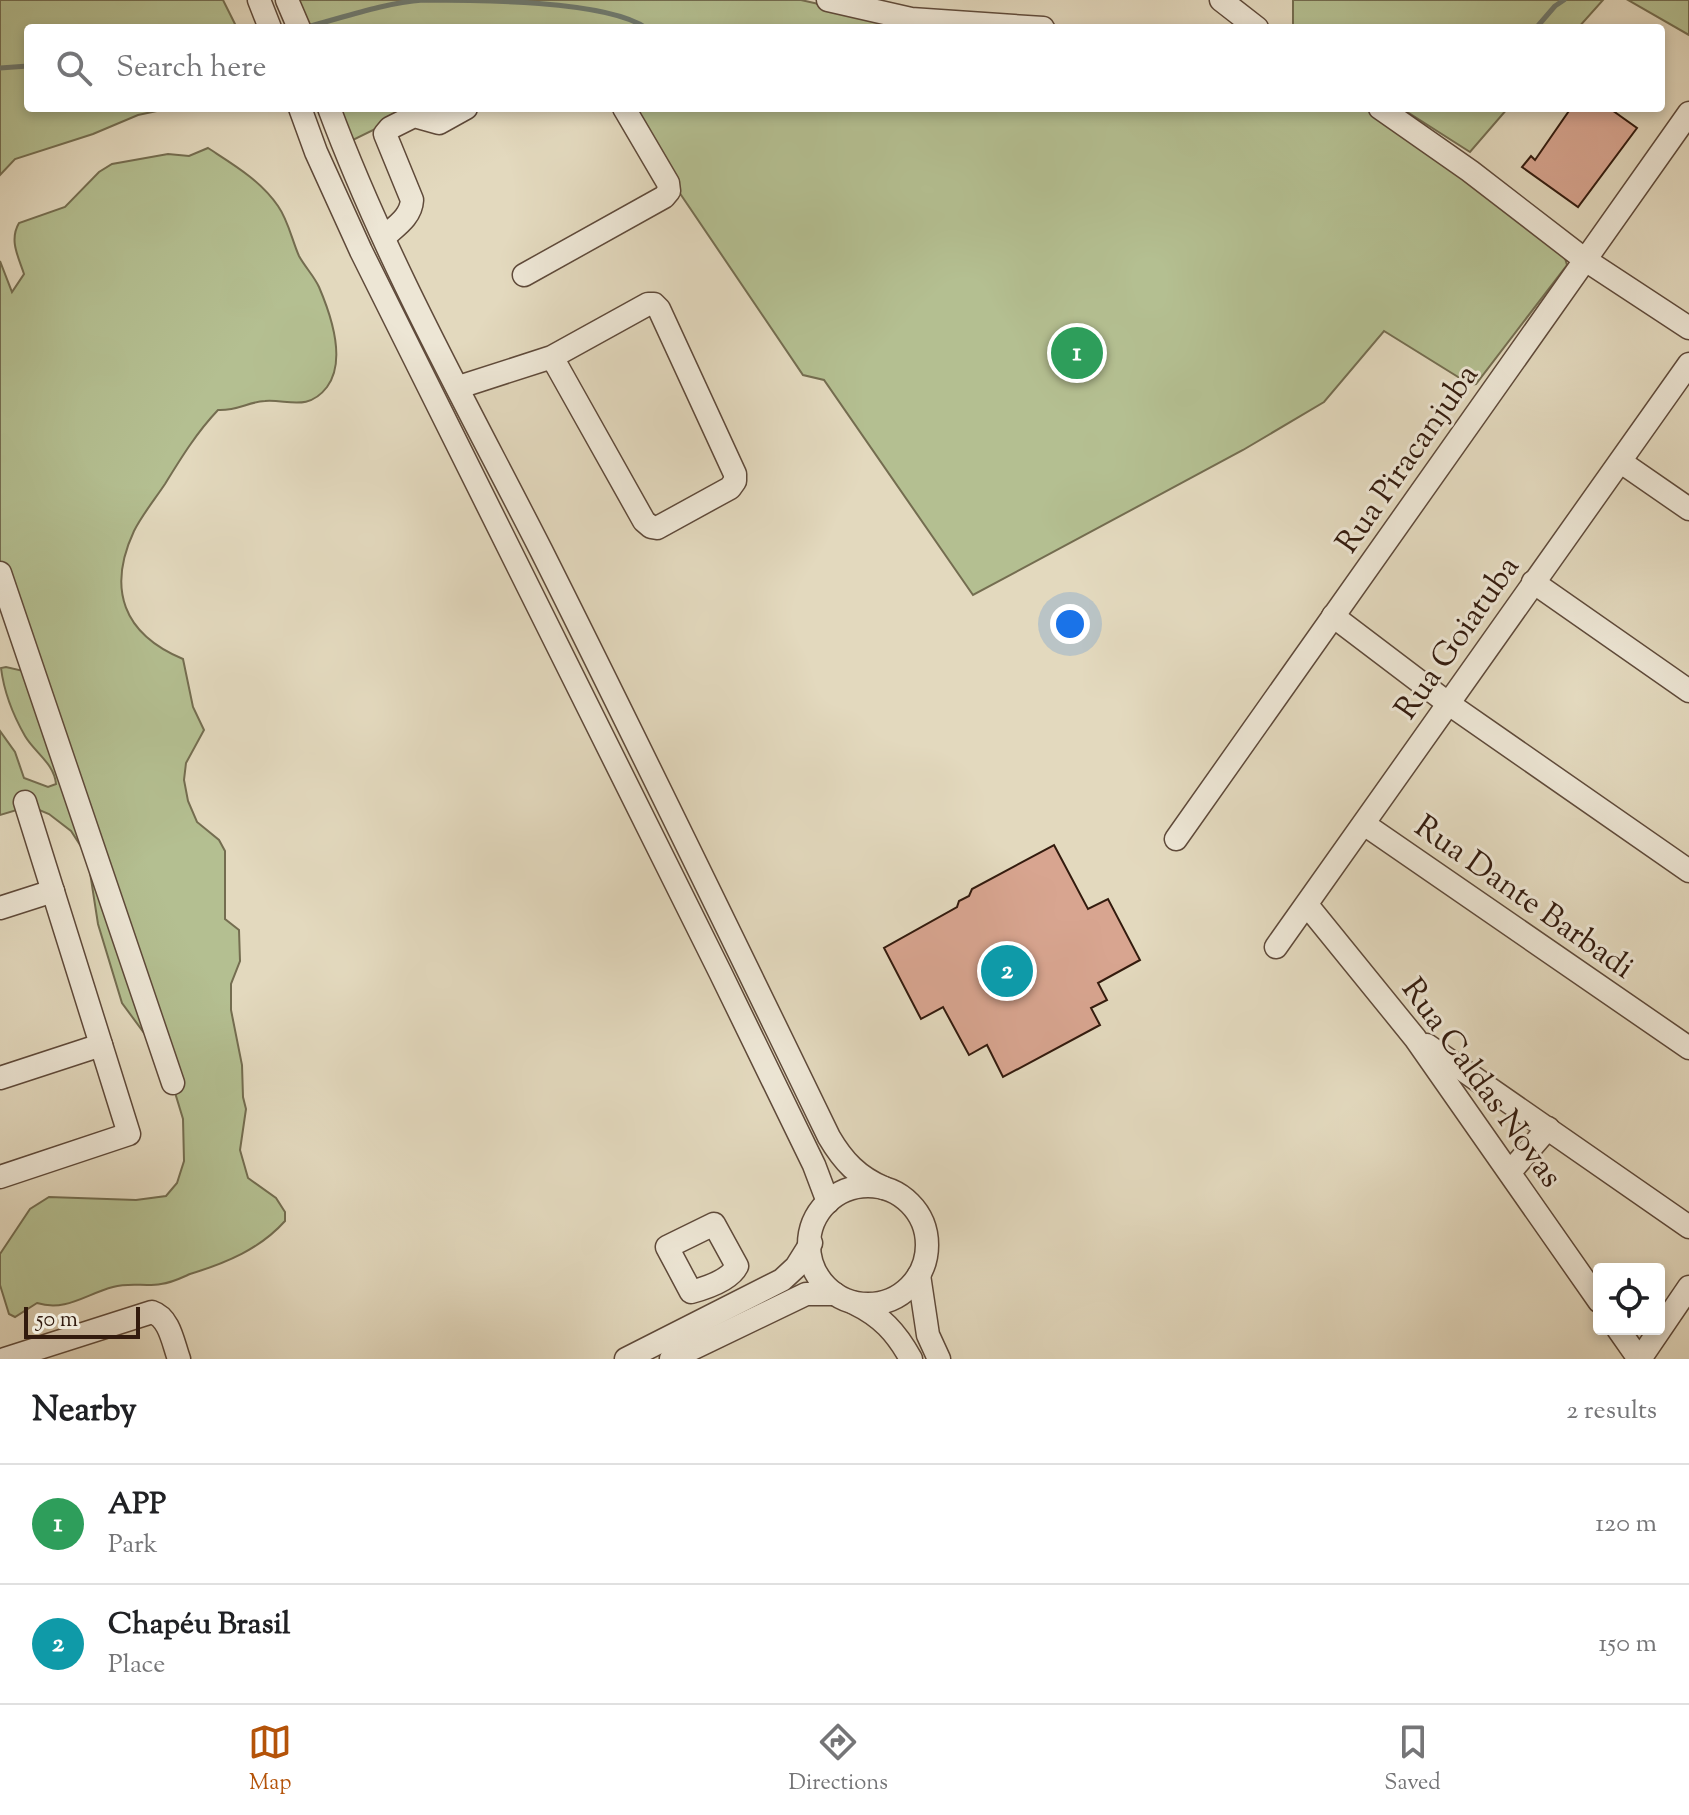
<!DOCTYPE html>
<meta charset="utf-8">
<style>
body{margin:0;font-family:"Sorts Mill Goudy",serif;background:#f2f2f2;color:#202124}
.controls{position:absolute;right:24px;bottom:24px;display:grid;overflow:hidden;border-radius:8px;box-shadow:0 4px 12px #0003}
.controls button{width:72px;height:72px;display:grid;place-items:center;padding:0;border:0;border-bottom:2px solid #e0e0e0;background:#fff;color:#202124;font:40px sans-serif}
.scale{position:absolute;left:24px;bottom:20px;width:116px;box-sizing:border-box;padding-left:8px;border:4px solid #331b0e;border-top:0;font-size:22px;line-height:28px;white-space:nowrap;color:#331b0e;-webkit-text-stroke:6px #ede6d5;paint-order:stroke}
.you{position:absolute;left:1070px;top:624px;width:28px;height:28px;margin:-20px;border:6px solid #fff;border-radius:50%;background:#1a73e8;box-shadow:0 0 0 12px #1a73e833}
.badge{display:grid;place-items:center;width:52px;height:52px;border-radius:50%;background:#b45309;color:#fff;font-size:26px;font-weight:700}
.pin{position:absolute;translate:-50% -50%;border:4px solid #fff;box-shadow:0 2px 8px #0006}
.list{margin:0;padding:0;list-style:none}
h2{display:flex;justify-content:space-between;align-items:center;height:104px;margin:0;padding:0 32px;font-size:34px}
h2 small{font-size:26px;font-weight:400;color:#757577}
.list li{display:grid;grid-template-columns:52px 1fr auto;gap:24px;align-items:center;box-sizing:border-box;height:120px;padding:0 32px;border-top:2px solid #e0e0e0}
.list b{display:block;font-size:30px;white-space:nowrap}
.list p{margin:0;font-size:26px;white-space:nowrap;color:#757577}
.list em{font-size:26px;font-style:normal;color:#757577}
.icon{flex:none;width:44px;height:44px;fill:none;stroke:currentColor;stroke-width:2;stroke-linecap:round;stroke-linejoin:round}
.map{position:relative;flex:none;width:1689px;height:1359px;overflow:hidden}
.search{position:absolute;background:#fff;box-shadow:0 4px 12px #0003;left:24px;right:24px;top:24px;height:88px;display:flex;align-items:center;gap:20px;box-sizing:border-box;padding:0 28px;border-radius:8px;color:#757577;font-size:30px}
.sheet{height:344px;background:#fff}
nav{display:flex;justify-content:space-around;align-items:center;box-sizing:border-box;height:112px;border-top:2px solid #e0e0e0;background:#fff;font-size:22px;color:#757577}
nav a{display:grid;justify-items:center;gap:4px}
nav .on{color:#b45309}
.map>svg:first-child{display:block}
.green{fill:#b4bf91;stroke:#746d50;stroke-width:2}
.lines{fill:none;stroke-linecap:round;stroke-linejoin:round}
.stream{stroke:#6e7a70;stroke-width:5}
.building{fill:#d8a590;stroke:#331b0e;stroke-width:2}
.minor-casing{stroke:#5f4a3a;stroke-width:25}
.minor{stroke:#ede6d5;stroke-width:22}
.labels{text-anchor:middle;stroke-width:6;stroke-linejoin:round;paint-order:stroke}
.street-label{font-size:32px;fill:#331b0e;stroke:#ede6d5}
</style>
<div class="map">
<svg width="1689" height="1359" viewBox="0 0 1689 1359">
<rect width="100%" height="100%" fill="#e3d9be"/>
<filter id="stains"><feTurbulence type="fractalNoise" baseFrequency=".0025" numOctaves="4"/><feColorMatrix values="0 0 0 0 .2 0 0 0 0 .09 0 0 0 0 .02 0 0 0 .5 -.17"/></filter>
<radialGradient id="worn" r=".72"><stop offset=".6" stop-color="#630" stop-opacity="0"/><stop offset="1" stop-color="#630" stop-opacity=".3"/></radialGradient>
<g class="green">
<path d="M0,0H223L237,28H28V108H171L138,115L93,134L15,159L0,175Z"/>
<path d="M290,0H801L907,24L964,28H300Z"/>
<path d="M1293,0H1603L1578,28H1293Z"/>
<path d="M1628,0H1689V35Z"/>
<path d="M338,108H418L353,140Z"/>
<path d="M630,108H1387L1563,251L1567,265L1476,384L1471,385L1384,331L1324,402L1243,450L973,595L824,380L803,375L677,189Z"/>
<path d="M1401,108H1508L1470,152Z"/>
<path d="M208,148C234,165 260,180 278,206C288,220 292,240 299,256C305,267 314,276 319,287C331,315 347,360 327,387C308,412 287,399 265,401C248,402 237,411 218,410C197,432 181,458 165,484C155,499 142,515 134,531C107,589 123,634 183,659L193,707L204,730L186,763L184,780L188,801L197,822L219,840L225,851V919L239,930L240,961L231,984V1010L242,1065L243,1097L246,1109L240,1150L248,1178L276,1198L285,1212V1221C260,1249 226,1263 190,1274C181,1278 171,1283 161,1284C145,1287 131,1282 113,1287C86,1294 66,1312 37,1303L15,1317L9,1314L0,1285V1254L30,1209L49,1197L136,1200L166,1196L177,1183L184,1161L183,1119L166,1063L122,1003L98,924L89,866L82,848L71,831L49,814L30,806L0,815V731L15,752L24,778L48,787L56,784C54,763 35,753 25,736C13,715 4,692 1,668L6,667L23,671L0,597V261L12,292L24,274C18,256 9,240 19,223L65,207L99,172L112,164L168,154L189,156Z"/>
</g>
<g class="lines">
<g class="stream">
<path d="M159,28H190"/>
<path d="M303,28C342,18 383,3 423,0C474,0 607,0 646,28"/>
<path d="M1536,28L1555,6L1564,0"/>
<path d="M0,68L28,66"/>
</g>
</g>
<g class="building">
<path d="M1571,108H1609L1637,128L1578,207L1522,167L1531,156L1535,160Z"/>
<path d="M1054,845L1088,909L1108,899L1140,960L1098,983L1107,1000L1091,1008L1100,1025L1003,1077L987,1045L969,1055L943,1007L921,1019L884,948L957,907L959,901L969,896L972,889Z"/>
</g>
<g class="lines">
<defs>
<g id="minor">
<path d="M259,0L270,28"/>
<path d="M287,0L299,28"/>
<path d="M828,0L911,19L1043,28"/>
<path d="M1221,0L1257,28"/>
<path d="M300,108L316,152L361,251L720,972L814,1165L828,1202"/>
<path d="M329,108C386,261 467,405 541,550C639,745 734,941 829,1137C843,1161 858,1177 884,1188"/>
<path d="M1380,108L1470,171L1584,259L1689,328"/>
<path d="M384,237C396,226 411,217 412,200L385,134L390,128L414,116L439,123L466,108"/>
<path d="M524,275L664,197L669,191L668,183L624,108"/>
<path d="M459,387L552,357L644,521L651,527L657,528L730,488L735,481V474L659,309L654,304H648L552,357"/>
<path d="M1621,462L1689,509"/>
<path d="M0,573L173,1083"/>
<path d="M1533,582L1689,691"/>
<path d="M1333,616L1449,704L1689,871"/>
<path d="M1364,824L1689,1048"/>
<path d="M1176,839L1689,113"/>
<path d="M1307,905L1415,1038L1599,1301"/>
<path d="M0,908L53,891"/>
<path d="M1276,947L1689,364"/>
<path d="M1427,1045L1689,1227"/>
<path d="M0,1078L101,1045"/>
<path d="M1510,1172L1548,1128"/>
<path d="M0,1177L129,1134L25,802"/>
<circle cx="868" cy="1245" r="59"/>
<path d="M714,1224L737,1266C730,1280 706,1288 691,1292L667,1247Z"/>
<path d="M919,1275L928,1335L939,1359"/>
<path d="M854,1303C881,1316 896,1332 911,1359"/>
<path d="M1618,1329L1639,1359"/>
<path d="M5,1359L152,1312C170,1318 173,1343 179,1359"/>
<path d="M626,1359L782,1280L796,1267L811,1243"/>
<path d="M671,1359L806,1294H835"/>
<path d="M1640,1359L1689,1287"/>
</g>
</defs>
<use href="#minor" class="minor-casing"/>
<use href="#minor" class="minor"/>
</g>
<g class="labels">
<g class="street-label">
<text transform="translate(1406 458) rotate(-55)" y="11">Rua Piracanjuba</text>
<text transform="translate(1456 637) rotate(-55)" y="11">Rua Goiatuba</text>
<text transform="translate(1525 896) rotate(35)" y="11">Rua Dante Barbadi</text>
<text transform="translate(1483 1082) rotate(54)" y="11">Rua Caldas Novas</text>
</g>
</g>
<rect width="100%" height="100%" filter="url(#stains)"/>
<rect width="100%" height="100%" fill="url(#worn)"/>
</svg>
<div class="controls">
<button><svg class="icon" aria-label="locate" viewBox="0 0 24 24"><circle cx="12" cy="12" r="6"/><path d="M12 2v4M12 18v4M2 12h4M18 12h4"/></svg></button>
</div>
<div class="scale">50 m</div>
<div class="you"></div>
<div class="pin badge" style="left:1077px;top:353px;background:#2e9e5b">1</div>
<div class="pin badge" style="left:1007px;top:971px;background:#0f9aa8">2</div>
<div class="search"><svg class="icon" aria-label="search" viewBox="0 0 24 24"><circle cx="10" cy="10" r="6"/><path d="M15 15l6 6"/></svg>Search here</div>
</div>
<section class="sheet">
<h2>Nearby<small>2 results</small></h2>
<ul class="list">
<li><span class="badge" style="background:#2e9e5b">1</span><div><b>APP</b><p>Park</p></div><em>120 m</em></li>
<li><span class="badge" style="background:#0f9aa8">2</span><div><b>Chapéu Brasil</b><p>Place</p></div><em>150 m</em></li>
</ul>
</section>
<nav>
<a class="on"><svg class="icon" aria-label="map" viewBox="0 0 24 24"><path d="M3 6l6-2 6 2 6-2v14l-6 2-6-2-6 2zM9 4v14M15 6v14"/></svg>Map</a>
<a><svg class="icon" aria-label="directions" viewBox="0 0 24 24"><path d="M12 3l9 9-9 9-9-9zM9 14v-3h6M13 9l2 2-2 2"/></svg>Directions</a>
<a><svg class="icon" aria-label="saved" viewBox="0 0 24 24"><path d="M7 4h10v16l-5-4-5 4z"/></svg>Saved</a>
</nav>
